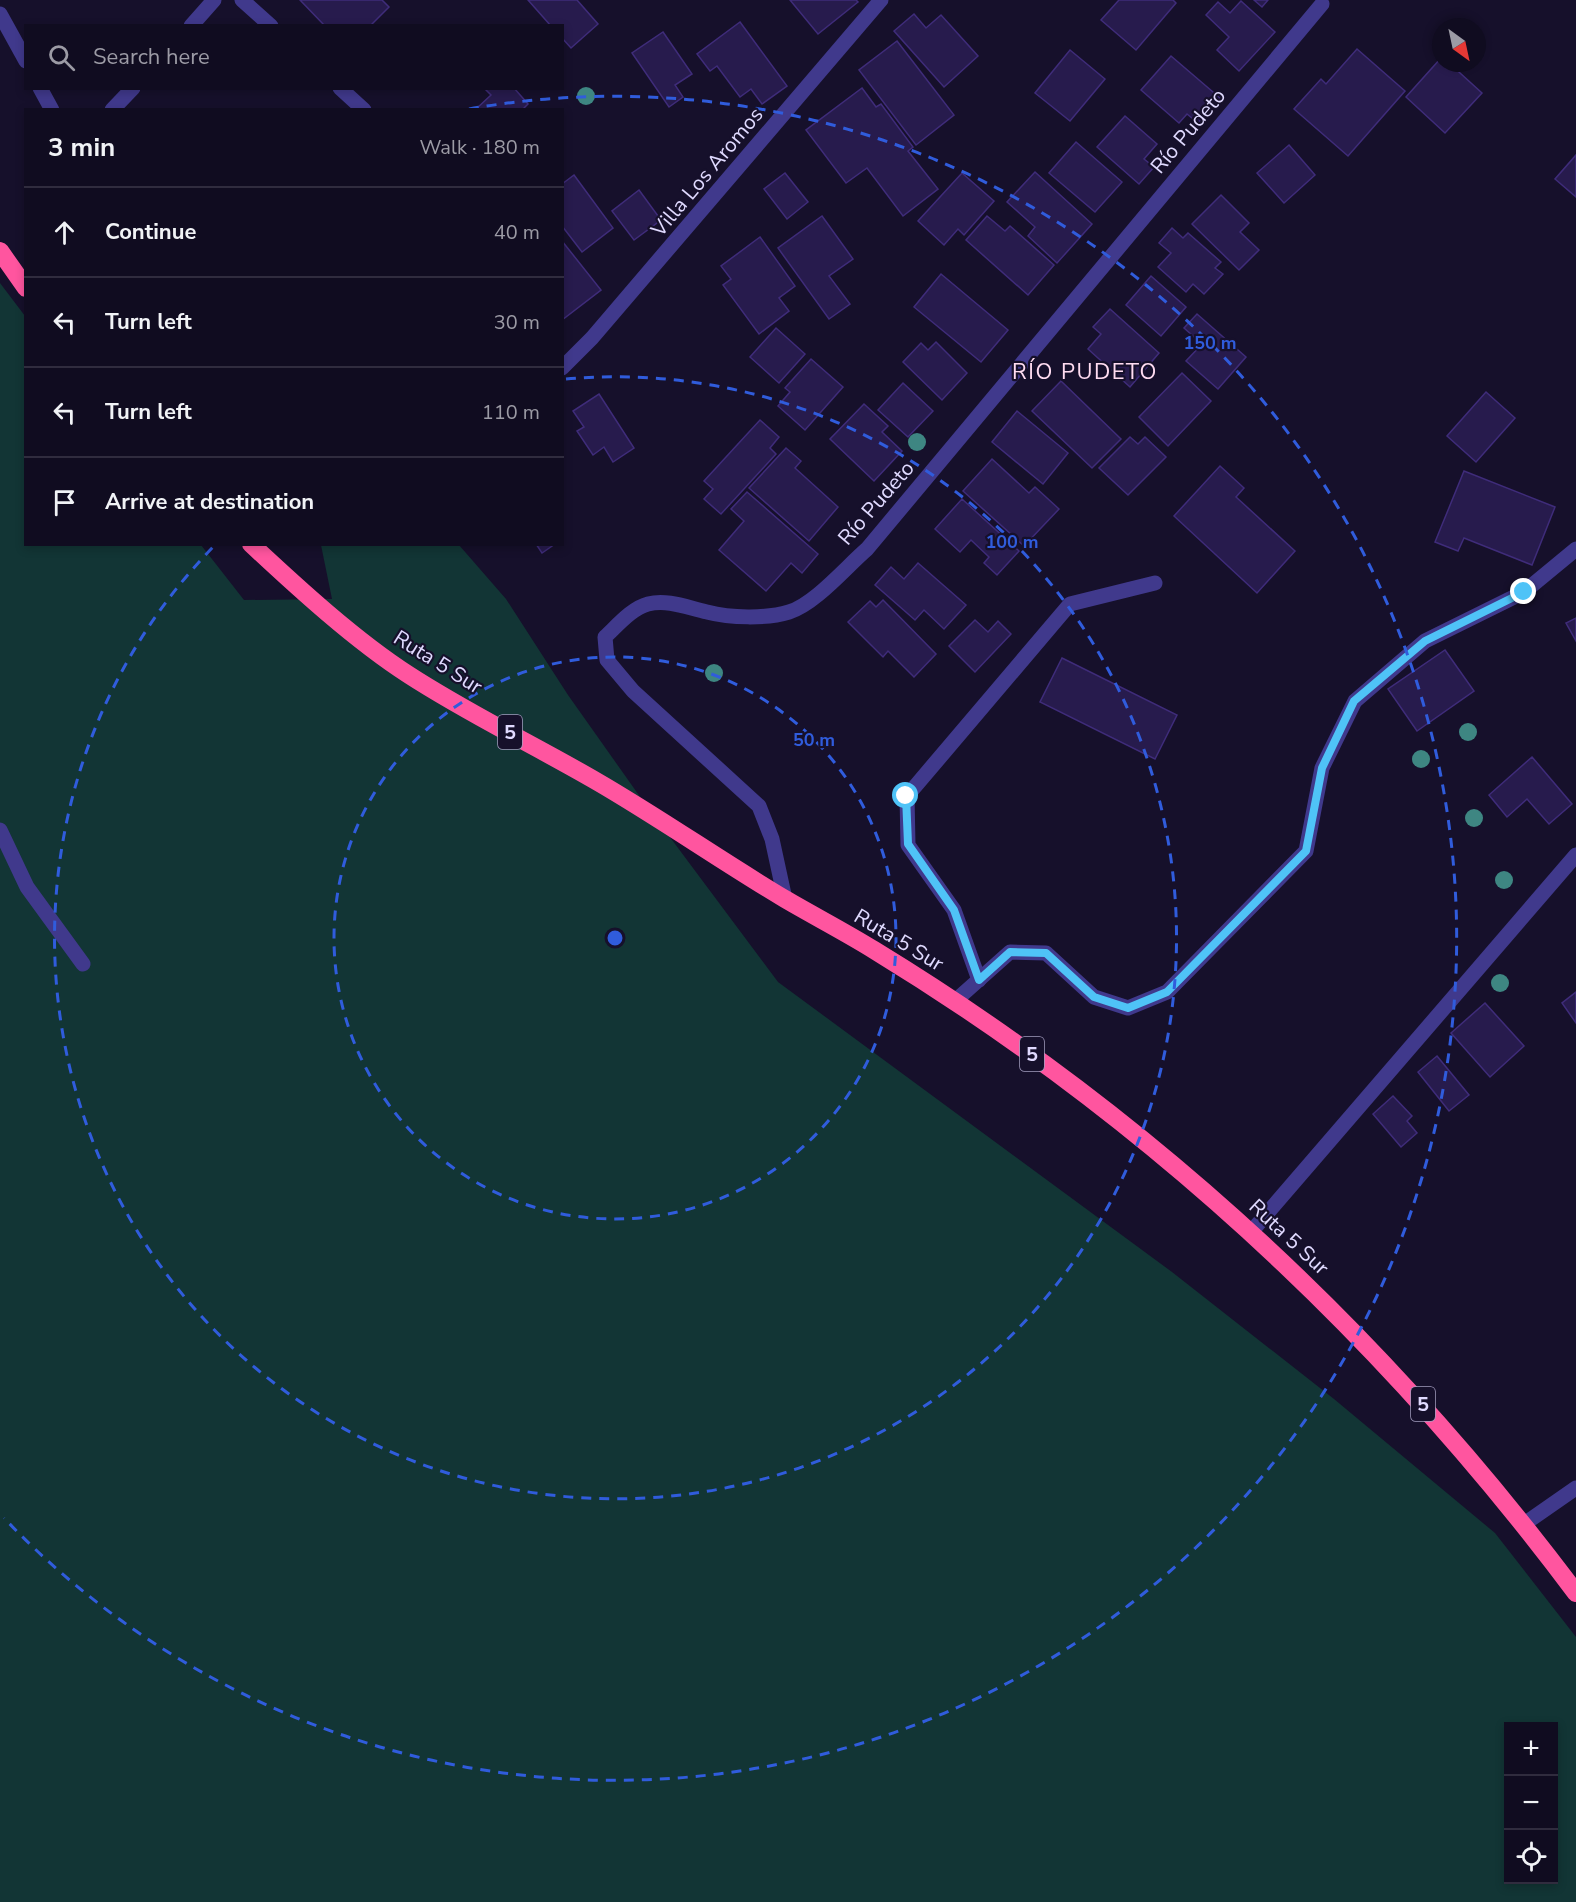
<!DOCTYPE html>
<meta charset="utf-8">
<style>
body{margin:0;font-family:"Nunito Sans",sans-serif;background:#1e1a2d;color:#f1f3f6}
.controls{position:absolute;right:18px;bottom:18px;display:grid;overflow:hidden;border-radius:0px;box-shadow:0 3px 9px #0003}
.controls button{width:54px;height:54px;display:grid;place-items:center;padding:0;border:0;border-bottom:2px solid #302c3e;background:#100c20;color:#f1f3f6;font:30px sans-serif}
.compass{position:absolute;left:1432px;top:18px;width:54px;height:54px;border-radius:50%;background:#100c20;box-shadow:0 3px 9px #0003;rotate:147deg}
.stop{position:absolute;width:18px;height:18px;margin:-14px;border:4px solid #4fc3f7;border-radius:50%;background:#fff}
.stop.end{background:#4fc3f7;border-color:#fff;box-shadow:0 2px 6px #0008}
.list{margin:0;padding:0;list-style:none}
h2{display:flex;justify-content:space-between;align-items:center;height:78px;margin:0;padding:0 24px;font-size:26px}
h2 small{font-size:20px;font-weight:400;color:#9c9ba5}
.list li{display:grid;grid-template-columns:39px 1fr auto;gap:18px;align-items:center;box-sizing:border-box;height:90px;padding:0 24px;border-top:2px solid #302c3e}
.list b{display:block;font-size:22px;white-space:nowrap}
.list em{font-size:20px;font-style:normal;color:#9c9ba5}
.icon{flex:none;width:33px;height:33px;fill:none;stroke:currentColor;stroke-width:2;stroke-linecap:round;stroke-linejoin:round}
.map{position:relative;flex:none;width:1576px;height:1902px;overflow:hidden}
.search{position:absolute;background:#100c20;box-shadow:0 3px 9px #0003;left:24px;top:24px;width:540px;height:66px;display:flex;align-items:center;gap:15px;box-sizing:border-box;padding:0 21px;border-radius:0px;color:#9c9ba5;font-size:22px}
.panel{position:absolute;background:#100c20;box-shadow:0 3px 9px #0003;left:24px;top:108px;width:540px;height:438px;border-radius:0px}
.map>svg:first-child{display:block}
.green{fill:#123535;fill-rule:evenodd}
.building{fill:#271b4d;stroke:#3f2c7a;stroke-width:1.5}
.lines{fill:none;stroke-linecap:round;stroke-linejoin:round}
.street{stroke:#40398c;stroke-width:15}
.highway{stroke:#ff559f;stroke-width:18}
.tree{fill:#3e8682}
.route{stroke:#4fc3f7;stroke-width:8}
.ring{fill:none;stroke:#305cdc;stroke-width:3;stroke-dasharray:10 8}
.labels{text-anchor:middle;stroke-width:4.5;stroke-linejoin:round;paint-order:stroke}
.shield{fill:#16102b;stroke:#a39dbf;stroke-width:1.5}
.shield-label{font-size:20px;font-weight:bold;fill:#e0daff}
.street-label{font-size:21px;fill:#e0daff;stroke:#16102b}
.neighbourhood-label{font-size:22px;letter-spacing:1.5px;fill:#ffdcf1;stroke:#16102b}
.centre{fill:#305cdc;stroke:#16102b;stroke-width:3}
.ring-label{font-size:18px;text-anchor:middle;font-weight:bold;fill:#305cdc;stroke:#16102b;stroke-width:4.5;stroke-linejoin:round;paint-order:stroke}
</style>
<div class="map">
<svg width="1576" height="1902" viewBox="0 0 1576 1902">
<rect width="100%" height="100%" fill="#16102b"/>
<path class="green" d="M0,283L25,316L26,544L201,545L244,600L332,599L321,545H459L506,599L568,695L643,801L778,982L1172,1272L1334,1399L1495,1533L1576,1637V1902H0ZM1508,1726H1554V1880H1508Z"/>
<g class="building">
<path d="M300,0H382L389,7L370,26H325Z"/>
<path d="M528,0H577L598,24L571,48L562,38V26H551Z"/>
<path d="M790,0H856L858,2L818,34Z"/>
<path d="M1119,0H1173L1176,3L1136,50L1101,20Z"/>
<path d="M1254,0H1268L1262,7Z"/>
<path d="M1241,1L1275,32L1239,71L1217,50L1229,37L1206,15L1218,2L1230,13Z"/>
<path d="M914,14L926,28L941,15L978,56L944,87L894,31Z"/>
<path d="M740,22L787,86L762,104L751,89L740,97L717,66L710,71L697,54Z"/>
<path d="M663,32L692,74L675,85L683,97L669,107L632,53Z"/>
<path d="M897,41L954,115L916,145L859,70Z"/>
<path d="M1357,49L1405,91L1348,156L1294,109L1321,79L1326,84Z"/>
<path d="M1070,50L1105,79L1070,121L1035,93Z"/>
<path d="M1171,56L1220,98L1198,123L1187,114L1179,123L1141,90Z"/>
<path d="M1441,58V63H1449L1482,93L1445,133L1406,97Z"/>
<path d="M484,88H514L528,104L522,110H475L491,95Z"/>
<path d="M862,88L876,107L881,104L913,147L908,151L938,189L903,216L867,168L846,183L806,130Z"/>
<path d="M1125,116L1157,144L1144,159L1154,167L1139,184L1097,147Z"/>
<path d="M1076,142L1122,182L1095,212L1049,173Z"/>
<path d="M1289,145L1315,175L1284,203L1257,173Z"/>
<path d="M1576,155V197L1555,179Z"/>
<path d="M1035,172L1092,224L1057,263L1028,236L1035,227L1007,202Z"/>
<path d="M785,173L808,202L787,219L764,189Z"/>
<path d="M962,173L994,201L964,235L958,229L944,245L918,221Z"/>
<path d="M574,175L613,228L582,252L562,226V184Z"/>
<path d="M639,190L661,220L634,240L612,211Z"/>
<path d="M1221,195L1249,223L1240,232L1259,250L1239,270L1192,224Z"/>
<path d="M822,216L853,259L829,276L850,304L829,319L778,248Z"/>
<path d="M987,216L1005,231L1010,226L1054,265L1028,295L966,240Z"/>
<path d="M1172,228L1183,238L1188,233L1221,262L1215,268L1223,274L1204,294L1193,284L1186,292L1158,267L1171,253L1159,243Z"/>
<path d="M760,237L795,286L779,298L789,311L759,334L723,285L731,279L721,266Z"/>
<path d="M562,241L601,290L562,320Z"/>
<path d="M941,274L1008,330L981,362L914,307Z"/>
<path d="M1151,276L1186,307L1161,336L1126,305Z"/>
<path d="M1110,309L1159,353L1130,387L1088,349L1101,334L1093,327Z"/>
<path d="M1197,314L1246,357L1218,389L1186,361L1202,344L1184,328Z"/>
<path d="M776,328L805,354L779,383L750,357Z"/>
<path d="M936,342L967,373L942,400L903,362L921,343L928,350Z"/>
<path d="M811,359L843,387L805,430L778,406L790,392L785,388Z"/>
<path d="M1182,373L1211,401L1168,446L1139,417Z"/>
<path d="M1061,381L1121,439L1092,468L1032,411Z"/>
<path d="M903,383L933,411L908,437L878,410Z"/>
<path d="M1486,392L1515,418L1476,462L1447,436Z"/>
<path d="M599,394L634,448L613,462L604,447L593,455L577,431L584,427L573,411Z"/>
<path d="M864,404L888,426L882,432L902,451L874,481L830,439Z"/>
<path d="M1017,411L1068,453L1043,484L992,442Z"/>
<path d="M760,420L779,437L770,448L776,454L721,514L704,499L713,489L704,481Z"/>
<path d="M1130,437L1138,444L1145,437L1166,457L1128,495L1099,468Z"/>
<path d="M786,448L801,461L795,468L838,507L809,541L749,488Z"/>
<path d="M992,459L1029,493L1035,487L1059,509L1024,546L963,491Z"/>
<path d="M1220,466L1244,488L1236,497L1295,551L1257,593L1174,516Z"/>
<path d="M1464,471L1555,507L1532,565L1464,538L1458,551L1435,542Z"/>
<path d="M747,492L818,554L802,573L791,563L766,591L719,550L744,521L731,509Z"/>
<path d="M962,499L1019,551L997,575L984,563L989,557L971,540L960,552L935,529Z"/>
<path d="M536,544H555L542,553Z"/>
<path d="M918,563L966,605L944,629L924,610L915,620L875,585L891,567L904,579Z"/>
<path d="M883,600L936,654L914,677L888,651L883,657L848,622L870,601L876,607Z"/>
<path d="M1576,618V641L1566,623Z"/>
<path d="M975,620L988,632L998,621L1011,634L975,672L949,646Z"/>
<path d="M1445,650L1474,691L1417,731L1388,689Z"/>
<path d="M1062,658L1177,715L1155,759L1040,702Z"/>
<path d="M1532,757L1572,804L1549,824L1527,799L1507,817L1489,795Z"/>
<path d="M1576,992V1023L1562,1003Z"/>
<path d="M1485,1003L1524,1046L1490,1077L1451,1033Z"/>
<path d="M1437,1056L1469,1095L1449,1111L1418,1072Z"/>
<path d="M1393,1096L1412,1116L1407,1121L1417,1133L1401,1147L1373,1114Z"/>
</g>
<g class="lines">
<g class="street">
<path d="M242,0L271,26"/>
<path d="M0,14L26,61"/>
<path d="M191,26L214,0"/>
<path d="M40,88L52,110"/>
<path d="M340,88L364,110"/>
<path d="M112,110L133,88"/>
<path d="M562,368L592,338L881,0"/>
<path d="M0,830L27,887L83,964"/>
<path d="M785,899L772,839L759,806L633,691L607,660L605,637C617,626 632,608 648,604C668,599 688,608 707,612C730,618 766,619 789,612C815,604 846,567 867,549L1322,4"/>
<path d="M979,980L954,910L908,845L907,796L1070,604L1155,583"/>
<path d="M955,1001L1010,952L1046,953L1094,997L1128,1008L1167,992L1306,851L1322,768L1355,701L1425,641L1524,592L1576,549"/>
<path d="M1252,1231L1576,855"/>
<path d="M1524,1524L1576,1488"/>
</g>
<g class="highway">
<path d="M0,251L26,288"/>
<path d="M251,544C298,588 356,641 409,675C469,714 534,745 596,781C660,818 721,861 785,899C814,916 845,932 874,950C1151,1119 1382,1334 1576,1593"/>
</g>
</g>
<g class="tree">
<circle cx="586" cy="96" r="9"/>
<circle cx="917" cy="442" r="9"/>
<circle cx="714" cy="673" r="9"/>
<circle cx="1468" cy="732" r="9"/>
<circle cx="1421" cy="759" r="9"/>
<circle cx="1474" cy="818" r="9"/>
<circle cx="1504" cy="880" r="9"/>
<circle cx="1500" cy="983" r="9"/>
</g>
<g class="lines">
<path class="route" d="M906,796L908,844L954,910L979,980L1010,952L1046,953L1094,997L1128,1008L1167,992L1306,851L1322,768L1354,701L1425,641L1524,592"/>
</g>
<g class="ring">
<circle cx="615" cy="938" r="281"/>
<path d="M566 379A561 561 0 1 1 215 545"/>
<path d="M469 109A842 842 0 1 1 4 1518"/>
</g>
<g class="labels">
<g class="shield">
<rect x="498" y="715" width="24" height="34" rx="4.5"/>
<rect x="1020" y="1037" width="24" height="34" rx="4.5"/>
<rect x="1411" y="1387" width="24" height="34" rx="4.5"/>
</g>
<g class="shield-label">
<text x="510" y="739">5</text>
<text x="1032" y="1061">5</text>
<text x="1423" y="1411">5</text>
</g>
<g class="street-label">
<text transform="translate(1188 131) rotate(-50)" y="7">Río Pudeto</text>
<text transform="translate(707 172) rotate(-50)" y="7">Villa Los Aromos</text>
<text transform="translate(876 503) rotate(-49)" y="7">Río Pudeto</text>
<text transform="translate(438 662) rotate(32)" y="7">Ruta 5 Sur</text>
<text transform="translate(899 940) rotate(31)" y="7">Ruta 5 Sur</text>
<text transform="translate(1289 1237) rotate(43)" y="7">Ruta 5 Sur</text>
</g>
<g class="neighbourhood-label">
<text x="1085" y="379">RÍO PUDETO</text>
</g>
</g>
<circle cx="615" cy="938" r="9" class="centre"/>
<g class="ring-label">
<text x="1210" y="349">150 m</text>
<text x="1012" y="548">100 m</text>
<text x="814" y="746">50 m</text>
</g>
</svg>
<div class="controls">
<button>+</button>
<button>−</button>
<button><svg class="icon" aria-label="locate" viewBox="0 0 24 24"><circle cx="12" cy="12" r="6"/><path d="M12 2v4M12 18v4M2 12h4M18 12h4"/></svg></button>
</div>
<svg class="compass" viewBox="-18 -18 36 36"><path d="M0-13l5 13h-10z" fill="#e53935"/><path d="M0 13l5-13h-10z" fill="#9c9ba5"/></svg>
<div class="stop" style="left:906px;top:796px"></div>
<div class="stop end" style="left:1524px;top:592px"></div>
<div class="search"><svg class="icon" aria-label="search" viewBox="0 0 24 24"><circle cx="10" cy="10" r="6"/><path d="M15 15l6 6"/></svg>Search here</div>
<section class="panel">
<h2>3 min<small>Walk · 180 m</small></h2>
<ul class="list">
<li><svg class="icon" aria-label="ahead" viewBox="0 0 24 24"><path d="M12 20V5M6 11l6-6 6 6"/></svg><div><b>Continue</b></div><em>40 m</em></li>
<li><svg class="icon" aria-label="left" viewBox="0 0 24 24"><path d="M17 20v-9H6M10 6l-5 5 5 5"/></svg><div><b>Turn left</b></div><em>30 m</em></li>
<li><svg class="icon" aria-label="left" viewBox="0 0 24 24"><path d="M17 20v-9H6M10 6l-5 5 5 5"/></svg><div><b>Turn left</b></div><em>110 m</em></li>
<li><svg class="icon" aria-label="arrive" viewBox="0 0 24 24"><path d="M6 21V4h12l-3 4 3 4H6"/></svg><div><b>Arrive at destination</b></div></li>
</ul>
</section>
</div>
